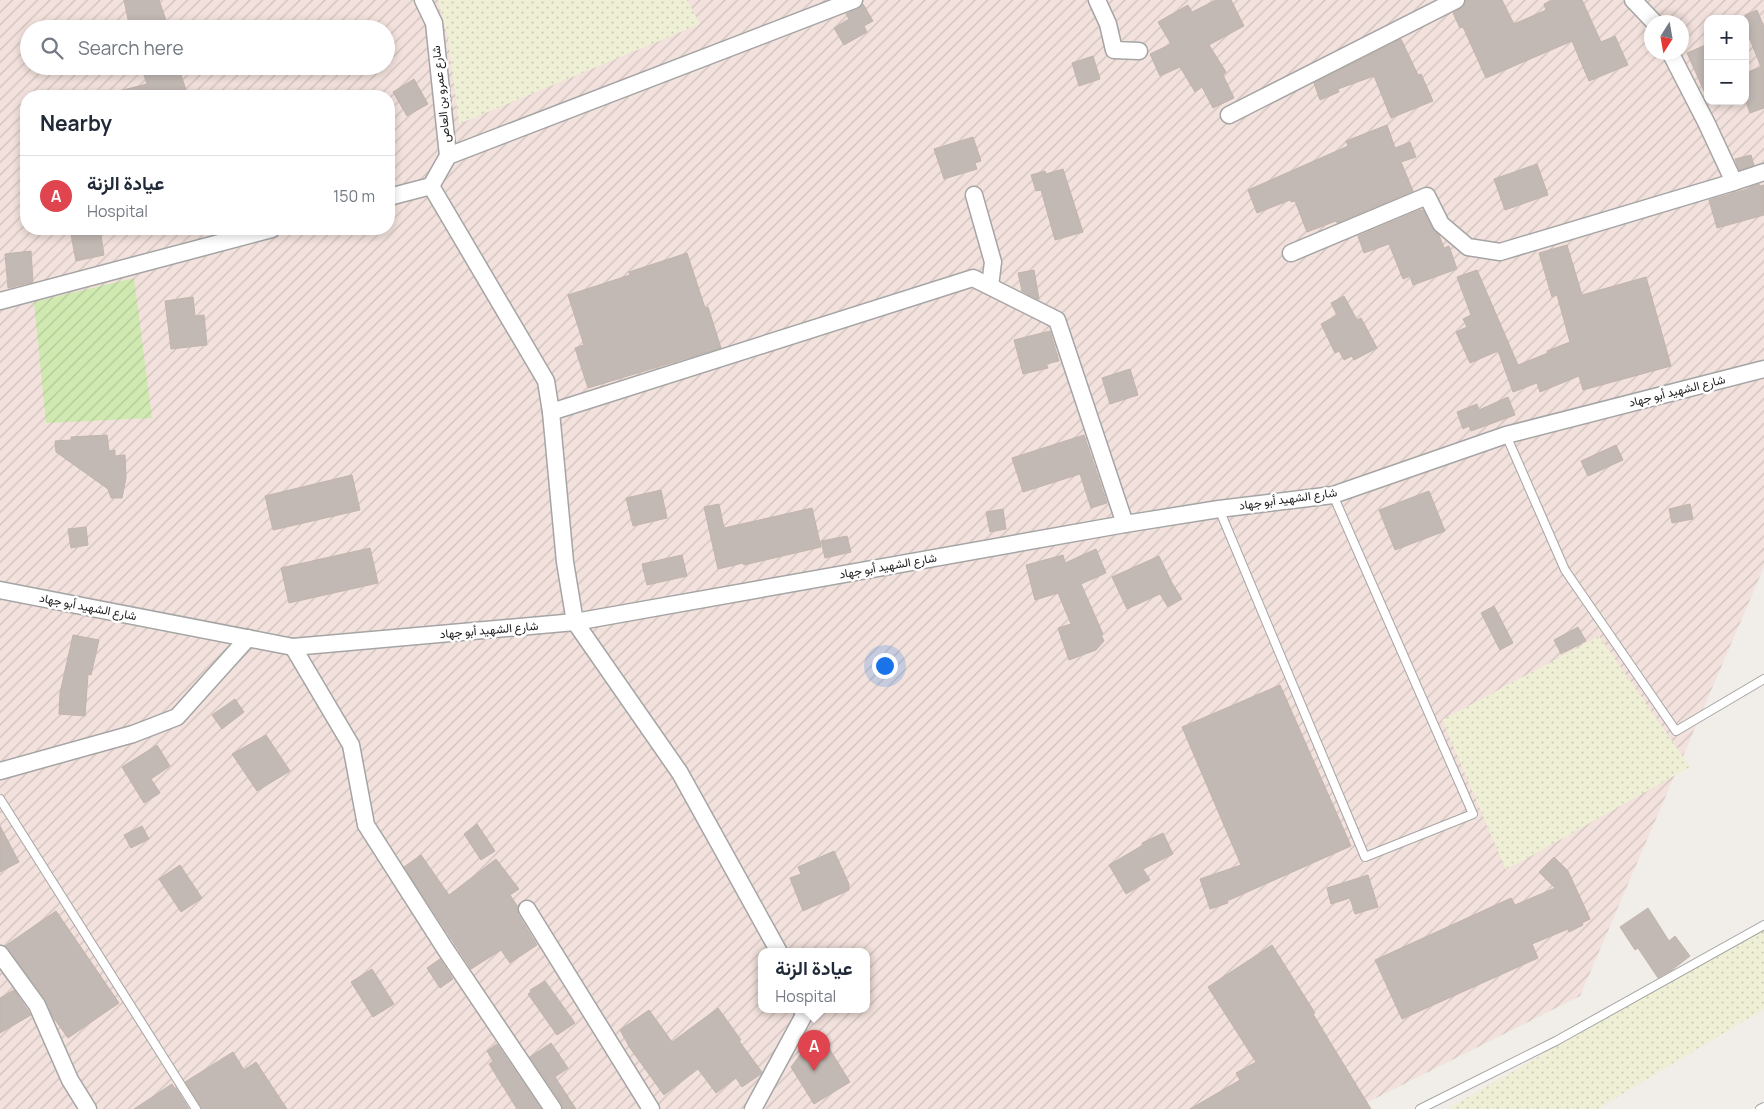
<!DOCTYPE html>
<meta charset="utf-8">
<style>
body{margin:0;font-family:Manrope,Vazirmatn,sans-serif;background:#f2f2f3;color:#1f2937}
.controls{position:absolute;right:15px;top:15px;display:grid;overflow:hidden;border-radius:10px;box-shadow:0 2px 8px #0003}
.controls button{width:45px;height:45px;display:grid;place-items:center;padding:0;border:0;border-bottom:1px solid #e0e1e3;background:#fff;color:#1f2937;font:25px sans-serif}
.compass{position:absolute;left:1644px;top:15px;width:45px;height:45px;border-radius:50%;background:#fff;box-shadow:0 2px 8px #0003;rotate:191deg}
.you{position:absolute;left:884px;top:665px;width:18px;height:18px;margin:-12px;border:4px solid #fff;border-radius:50%;background:#1a73e8;box-shadow:0 0 0 8px #1a73e833}
.badge{display:grid;place-items:center;width:32px;height:32px;border-radius:50%;background:#111827;color:#fff;font-size:16px;font-weight:700}
.pin{position:absolute;translate:-50% -41px;filter:drop-shadow(0 1px 2px #0008)}
.pin::after{content:'';position:absolute;top:26px;width:18px;height:15px;background:inherit;clip-path:polygon(0 0,100% 0,50% 100%)}
.popup{position:absolute;left:758px;top:948px;width:112px;height:65px;box-sizing:border-box;display:grid;place-content:center;border-radius:10px;background:#fff;filter:drop-shadow(0 1px 4px #0005);font-size:16px;white-space:nowrap;color:#747a83}
.popup b{font-size:19px;color:#1f2937}
.popup::after{content:'';position:absolute;left:50%;top:100%;margin-left:-10px;border:10px solid transparent;border-top-color:#fff}
.list{margin:0;padding:0;list-style:none}
h2{display:flex;justify-content:space-between;align-items:center;height:65px;margin:0;padding:0 20px;font-size:21px}
h2 small{font-size:16px;font-weight:400;color:#747a83}
.list li{display:grid;grid-template-columns:32px 1fr auto;gap:15px;align-items:center;box-sizing:border-box;height:80px;padding:0 20px;border-top:1px solid #e0e1e3}
.list b{display:block;font-size:19px;white-space:nowrap}
.list p{margin:0;font-size:16px;white-space:nowrap;color:#747a83}
.list em{font-size:16px;font-style:normal;color:#747a83}
.icon{flex:none;width:28px;height:28px;fill:none;stroke:currentColor;stroke-width:2;stroke-linecap:round;stroke-linejoin:round}
.map{position:relative;flex:none;width:1764px;height:1109px;overflow:hidden}
.search{position:absolute;background:#fff;box-shadow:0 2px 8px #0003;left:20px;top:20px;width:375px;height:55px;display:flex;align-items:center;gap:12px;box-sizing:border-box;padding:0 18px;border-radius:28px;color:#747a83;font-size:19px}
.panel{position:absolute;background:#fff;box-shadow:0 2px 8px #0003;left:20px;top:90px;width:375px;height:145px;border-radius:20px}
.map>svg:first-child{display:block}
.military{fill:url(#military-furrows);fill-rule:evenodd}
.farmland{fill:url(#farmland-dots)}
.garden{fill:url(#garden-furrows)}
.building{fill:#c2b9b4;stroke:#c2b4ab}
.lines{fill:none;stroke-linecap:round;stroke-linejoin:round}
.lane-casing{stroke:#a5a5a5;stroke-width:10}
.street-casing{stroke:#a5a5a5;stroke-width:19}
.lane{stroke:#fff;stroke-width:8}
.street{stroke:#fff;stroke-width:16}
.labels{text-anchor:middle;stroke-width:5;stroke-linejoin:round;paint-order:stroke}
.street-label{font-size:12px;fill:#212121;stroke:#fff}
</style>
<div class="map">
<svg width="1764" height="1109" viewBox="0 0 1764 1109">
<defs>
<pattern id="military-furrows" width="10" height="10" patternUnits="userSpaceOnUse" patternTransform="scale(1.25)"><rect width="10" height="10" fill="#f2e1dc"/><path d="M-1 1l2-2M0 10L10 0M9 11l2-2" fill="none" stroke="#cfc1bc"/></pattern>
<pattern id="farmland-dots" width="8" height="8" patternUnits="userSpaceOnUse" patternTransform="scale(1.25)"><rect width="8" height="8" fill="#eeefd5"/><path d="M2 2h.1M6 6h.1" fill="none" stroke="#cccdb7" stroke-width="1.8" stroke-linecap="round"/></pattern>
<pattern id="garden-furrows" width="10" height="10" patternUnits="userSpaceOnUse" patternTransform="scale(1.25)"><rect width="10" height="10" fill="#d0e9b1"/><path d="M-1 1l2-2M0 10L10 0M9 11l2-2" fill="none" stroke="#b2c898"/></pattern>
</defs>
<rect width="100%" height="100%" fill="#f1ede8"/>
<path class="military" d="M0,0H1764V567L1580,996L1354,1109H0ZM1708,19H1745V101H1708ZM1652,22H1682V52H1652ZM29,29H386V66H29ZM26,96H389V229H26ZM762,952H866V1010H762Z"/>
<g class="farmland">
<path d="M438,0H687L700,24L459,124L448,39Z"/>
<path d="M1599,636L1690,767L1506,870L1442,720Z"/>
<path d="M1764,928V1009L1597,1109H1447Z"/>
</g>
<path class="garden" d="M134,278L152,418L46,423L34,302Z"/>
<g class="building">
<path d="M124,0H159L169,29H130Z"/>
<path d="M1216,0H1231L1244,26L1209,45L1226,72L1223,75L1234,98L1213,108L1202,87L1195,92L1180,67L1160,76L1150,54L1171,44L1158,22L1188,5L1192,12Z"/>
<path d="M1466,0H1502L1514,24L1546,10L1544,4L1553,0H1582L1601,42L1615,36L1628,65L1589,81L1572,41L1486,78L1463,27L1460,28L1453,13L1464,6Z"/>
<path d="M863,4L873,21L864,26L867,32L844,45L834,28L849,19L846,14L858,9Z"/>
<path d="M1757,10L1764,27V108L1750,113L1745,99V73L1761,67L1745,27V15Z"/>
<path d="M1401,39L1418,75L1421,74L1433,101L1391,118L1374,76L1338,89L1339,92L1320,100L1314,83Z"/>
<path d="M1708,44V100L1687,53Z"/>
<path d="M1093,56L1100,79L1079,86L1072,63Z"/>
<path d="M141,66H178L188,96H120L119,91L147,84Z"/>
<path d="M414,79L428,104L407,116L393,92Z"/>
<path d="M1387,125L1395,148L1410,142L1416,157L1401,162L1413,191L1337,223L1336,221L1307,232L1295,201L1291,202L1290,200L1257,213L1248,190L1348,146L1346,141Z"/>
<path d="M973,137L981,161L975,163L977,169L944,179L934,149Z"/>
<path d="M1751,155L1754,165L1739,170L1735,159Z"/>
<path d="M1537,164L1548,195L1505,210L1494,179Z"/>
<path d="M1063,169L1083,232L1055,240L1041,190L1036,191L1031,175L1045,171L1046,174Z"/>
<path d="M1759,184L1760,186L1764,185V215L1717,228L1709,200L1744,190Z"/>
<path d="M1420,210H1423L1432,228L1439,235L1444,248L1449,246L1457,269L1413,285L1410,276L1403,279L1389,244L1364,253L1358,236Z"/>
<path d="M70,229H100L104,255L76,261Z"/>
<path d="M1567,245L1582,295L1646,277L1671,366L1583,390L1579,376L1540,392L1537,383L1513,392L1498,351L1470,363L1456,332L1467,327L1463,319L1471,315L1457,277L1477,270L1518,365L1548,353L1547,351L1570,342L1557,295L1552,297L1539,253Z"/>
<path d="M31,251L33,282L8,288L5,254Z"/>
<path d="M687,253L705,308L708,307L721,348L588,388L575,348L584,345L568,295L630,275L629,272Z"/>
<path d="M1034,270L1039,299H1037L1022,291L1018,273Z"/>
<path d="M1344,296L1357,320L1361,318L1377,348L1354,360L1352,356L1344,360L1339,351L1335,353L1321,324L1337,315L1331,303Z"/>
<path d="M193,297L195,316L204,315L207,345L171,349L165,301Z"/>
<path d="M1050,331L1059,361L1046,364L1048,368L1023,374L1014,340Z"/>
<path d="M1130,369L1138,395L1110,404L1102,378Z"/>
<path d="M1508,397L1515,415L1471,431L1469,426L1463,429L1457,412L1477,404L1479,410Z"/>
<path d="M107,435L109,451L115,450V456L125,455L126,478L122,498H111L108,489L56,452L55,441L71,440V437Z"/>
<path d="M1084,435L1107,503L1091,508L1080,474L1023,492L1012,458Z"/>
<path d="M1616,445L1623,460L1588,476L1581,461Z"/>
<path d="M352,475L360,510L273,530L265,496Z"/>
<path d="M661,490L667,518L633,526L626,498Z"/>
<path d="M1429,491L1445,531L1395,550L1379,510Z"/>
<path d="M719,504L724,528L812,508L821,547L744,565L743,563L718,569L704,507Z"/>
<path d="M1690,504L1693,519L1672,523L1669,509Z"/>
<path d="M1003,509L1006,529L990,532L986,512Z"/>
<path d="M86,527L88,545L71,548L68,529Z"/>
<path d="M847,536L851,552L825,558L821,541Z"/>
<path d="M370,548L378,583L289,603L281,568Z"/>
<path d="M1096,549L1106,573L1081,584L1103,634L1101,635L1104,641L1096,650L1069,660L1058,628L1071,624L1058,593L1035,600L1026,565L1063,555L1065,563Z"/>
<path d="M682,555L687,576L647,585L642,564Z"/>
<path d="M1159,556L1172,583L1182,599L1168,607L1160,594L1127,609L1112,577Z"/>
<path d="M1494,606L1513,643L1500,650L1481,613Z"/>
<path d="M1578,627L1586,641L1561,654L1554,640Z"/>
<path d="M73,635L99,640L91,675L88,674L85,716L59,714L60,693Z"/>
<path d="M1280,685L1351,846L1227,901L1228,903L1210,909L1200,879L1241,865L1182,727Z"/>
<path d="M235,699L244,712L222,729L212,715Z"/>
<path d="M266,735L290,771L257,791L232,754Z"/>
<path d="M157,745L170,766L151,779L160,793L144,803L122,767Z"/>
<path d="M477,824L495,851L481,860L464,834Z"/>
<path d="M0,826L19,862L0,872Z"/>
<path d="M142,826L149,839L131,848L124,835Z"/>
<path d="M1163,833L1173,854L1143,869L1150,880L1126,894L1109,865L1143,845L1142,843Z"/>
<path d="M834,851L849,884V890L803,911L790,878L801,874L798,867Z"/>
<path d="M421,855L449,895L496,859L519,889L510,895L518,907V914L537,945L510,963L501,950L471,969L404,867Z"/>
<path d="M1554,857L1568,871L1590,919L1582,923L1583,925L1569,932L1568,929L1532,944L1538,958L1402,1019L1375,960L1511,898L1515,905L1555,888L1539,872Z"/>
<path d="M180,865L202,898L181,912L159,879Z"/>
<path d="M1368,875L1378,907L1355,914L1350,898L1331,904L1327,888Z"/>
<path d="M1648,908L1669,941L1675,936L1690,956L1672,970L1658,978L1638,948L1635,950L1620,927Z"/>
<path d="M56,911L119,1003L68,1038L53,1017L45,999L5,946Z"/>
<path d="M1272,945L1315,1013L1313,1014L1371,1109H1190L1240,1080L1236,1073L1256,1062L1208,987Z"/>
<path d="M440,959L453,979L440,988L427,968Z"/>
<path d="M372,969L394,1004L373,1017L351,982Z"/>
<path d="M545,981L575,1023L557,1035L528,994L531,992L530,990Z"/>
<path d="M14,990L31,1015L0,1033V998Z"/>
<path d="M718,1008L741,1040L739,1041L762,1072L761,1074L742,1087L736,1078L716,1093L698,1069L664,1095L630,1048L620,1030L649,1010L672,1042Z"/>
<path d="M820,1034L850,1082L814,1104L791,1067L812,1039Z"/>
<path d="M551,1043L568,1068L555,1077L576,1109H563L561,1103L530,1057Z"/>
<path d="M497,1044L541,1109H517L489,1064L493,1061L487,1051Z"/>
<path d="M233,1052L244,1070L256,1062L287,1109H202L185,1082Z"/>
<path d="M172,1084L175,1089L176,1088L189,1109H134Z"/>
</g>
<g class="lines">
<defs>
<g id="lane">
<path d="M1506,435L1565,570L1676,731L1764,679"/>
<path d="M1219,509L1365,857L1473,814L1333,495"/>
<path d="M0,799L196,1109"/>
<path d="M1420,1109L1556,1041L1764,925"/>
<path d="M1760,1109L1764,1107"/>
</g>
<g id="street">
<path d="M423,0L434,23L448,156L431,186"/>
<path d="M1097,0L1108,24L1114,50L1139,51"/>
<path d="M1633,0L1654,22"/>
<path d="M1670,52L1706,122L1734,182"/>
<path d="M1229,115L1456,0"/>
<path d="M448,156L854,0"/>
<path d="M431,186L546,381L551,412L565,562L575,622L680,773L779,952"/>
<path d="M974,195L993,262L990,286"/>
<path d="M389,197L431,186"/>
<path d="M1291,253L1427,196L1441,224L1468,247L1500,252L1734,182L1764,172"/>
<path d="M0,301L272,229"/>
<path d="M551,412L973,278L1057,320L1125,524"/>
<path d="M0,590L293,647L575,622L1125,524L1219,509L1333,495L1506,435L1764,369"/>
<path d="M293,647L351,745L366,825L446,950L553,1109"/>
<path d="M0,771L133,734L177,717L248,638"/>
<path d="M527,909L651,1109"/>
<path d="M0,954L37,1005L70,1080L88,1109"/>
<path d="M753,1109L804,1015L802,1010"/>
</g>
</defs>
<use href="#lane" class="lane-casing"/>
<use href="#street" class="street-casing"/>
<use href="#lane" class="lane"/>
<use href="#street" class="street"/>
</g>
<g class="labels">
<g class="street-label">
<text transform="translate(441 94) rotate(-96)" y="4">شارع عمرو بن العاص</text>
<text transform="translate(1677 391) rotate(-14)" y="4">شارع الشهيد أبو جهاد</text>
<text transform="translate(1288 499) rotate(-8)" y="4">شارع الشهيد أبو جهاد</text>
<text transform="translate(888 566) rotate(-10)" y="4">شارع الشهيد أبو جهاد</text>
<text transform="translate(88 607) rotate(11)" y="4">شارع الشهيد أبو جهاد</text>
<text transform="translate(489 630) rotate(-5)" y="4">شارع الشهيد أبو جهاد</text>
</g>
</g>
</svg>
<div class="controls">
<button>+</button>
<button>−</button>
</div>
<svg class="compass" viewBox="-18 -18 36 36"><path d="M0-13l5 13h-10z" fill="#e53935"/><path d="M0 13l5-13h-10z" fill="#747a83"/></svg>
<div class="you"></div>
<div class="pin badge" style="left:814px;top:1071px;background:#e0444e">A</div>
<div class="popup"><b>عيادة الزنة</b>Hospital</div>
<div class="search"><svg class="icon" aria-label="search" viewBox="0 0 24 24"><circle cx="10" cy="10" r="6"/><path d="M15 15l6 6"/></svg>Search here</div>
<section class="panel">
<h2>Nearby<small></small></h2>
<ul class="list">
<li><span class="badge" style="background:#e0444e">A</span><div><b>عيادة الزنة</b><p>Hospital</p></div><em>150 m</em></li>
</ul>
</section>
</div>
